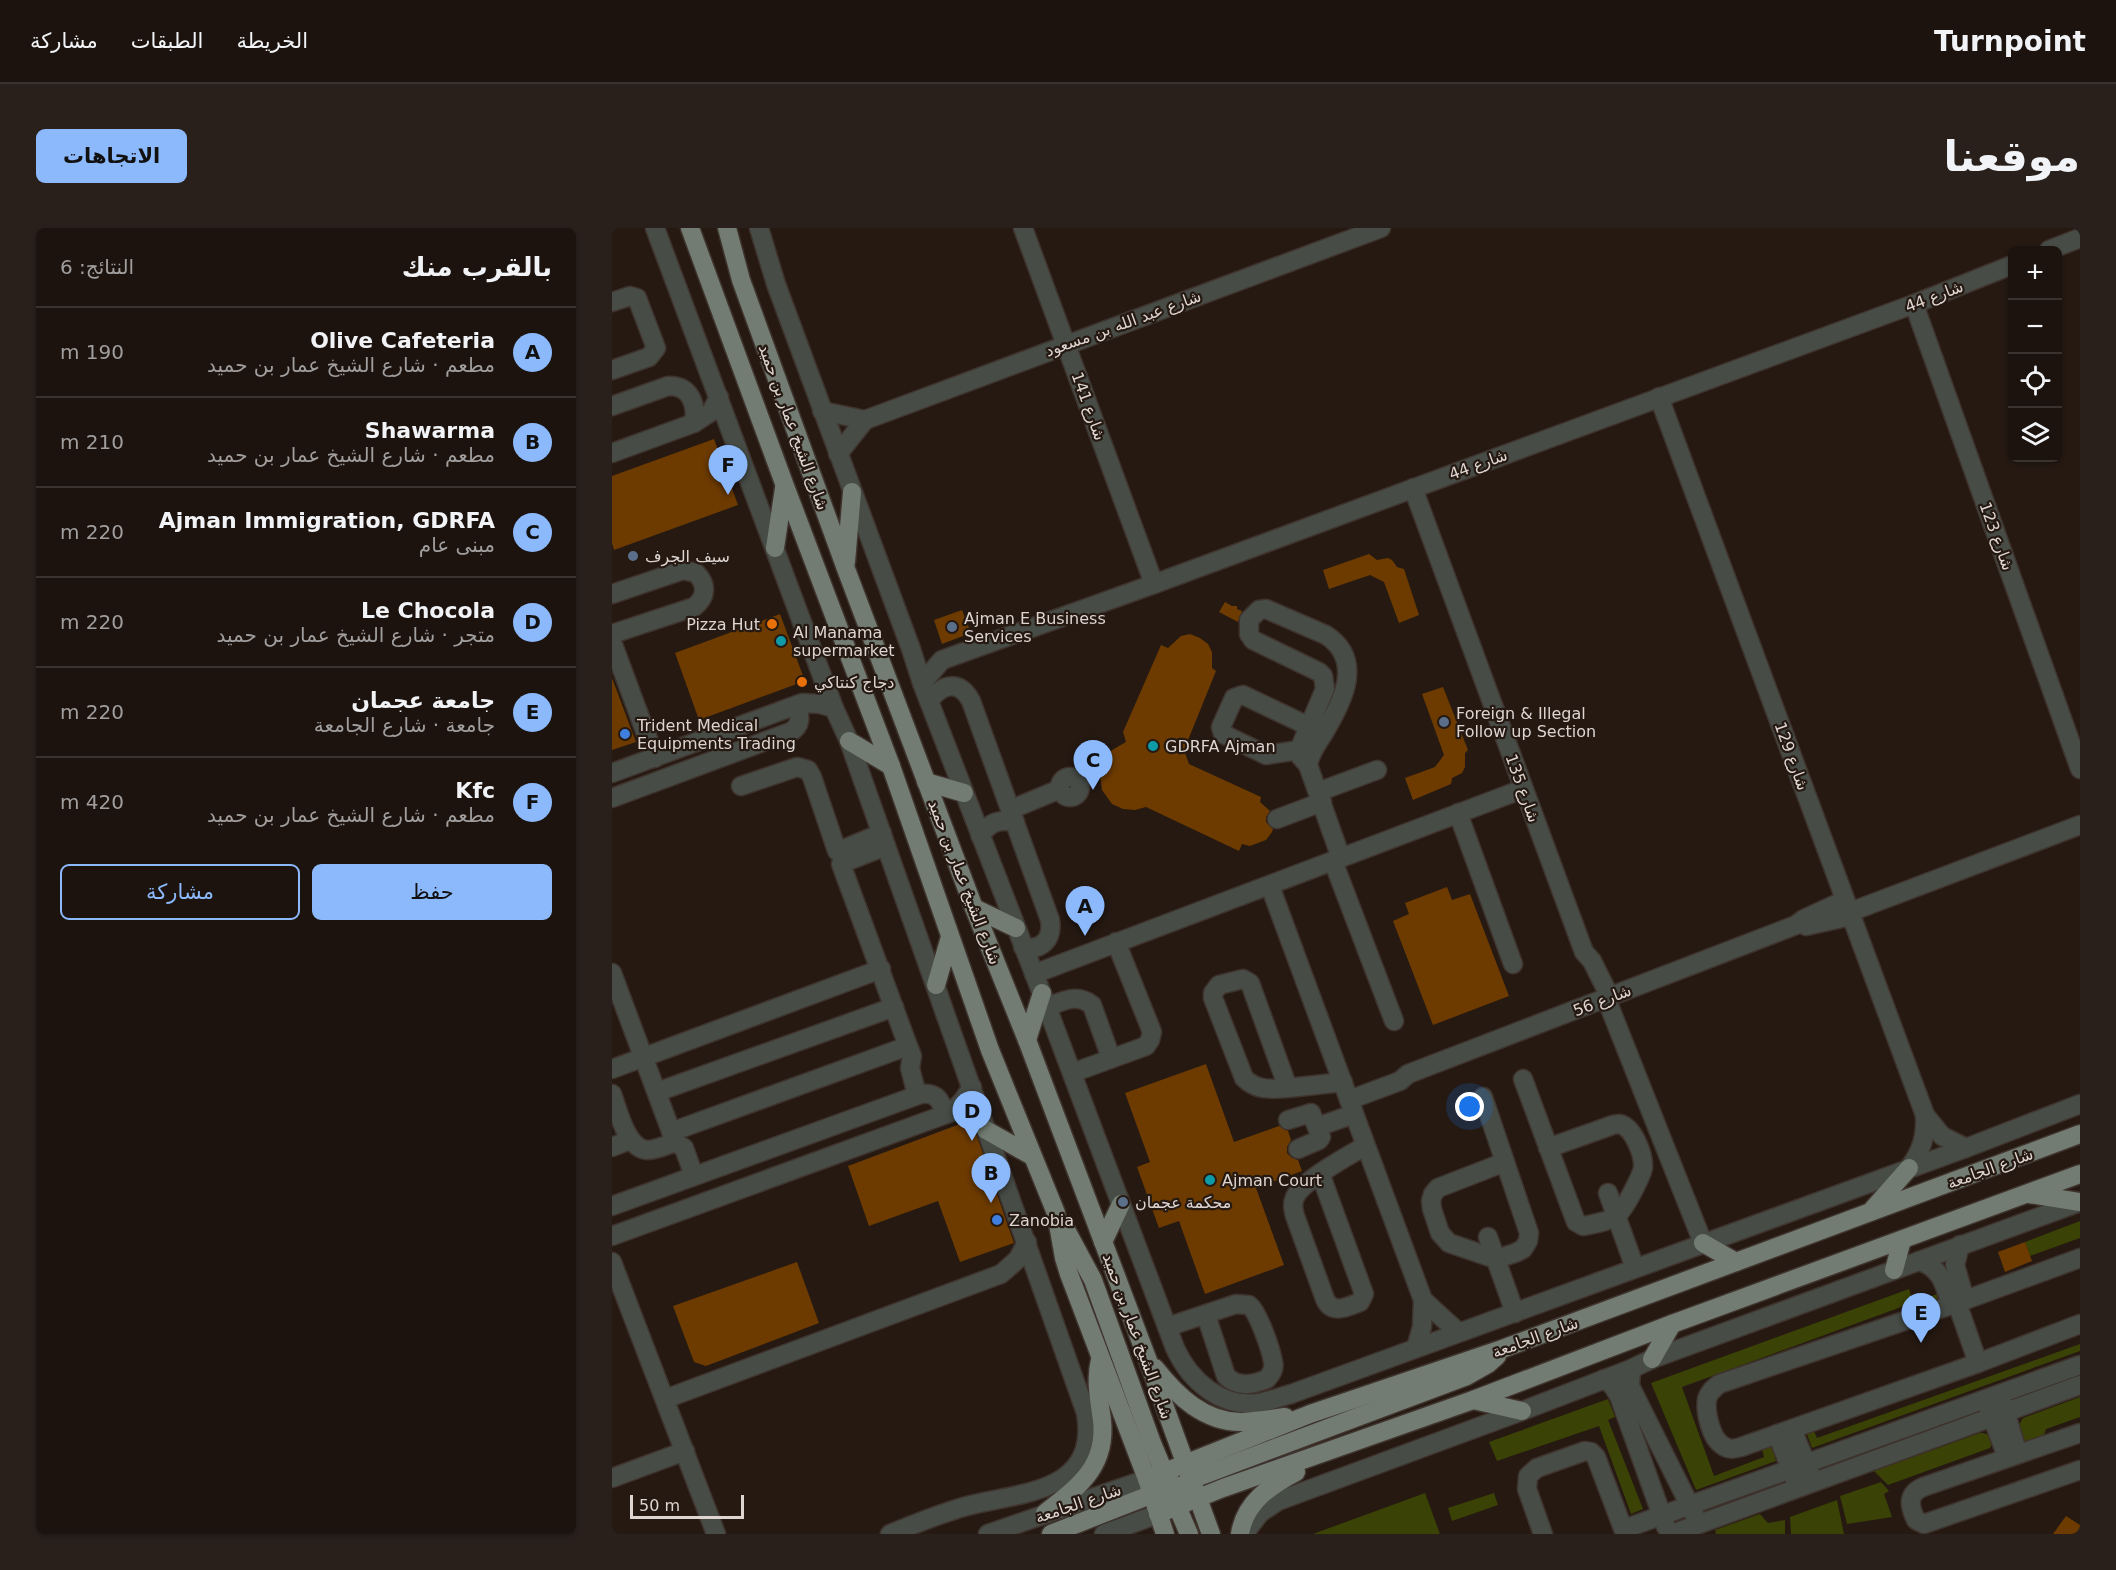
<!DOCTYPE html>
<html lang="ar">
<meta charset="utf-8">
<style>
body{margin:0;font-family:"DejaVu Sans",Vazirmatn,sans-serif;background:#29201c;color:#f1f3f6;direction:rtl}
.controls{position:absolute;right:18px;top:18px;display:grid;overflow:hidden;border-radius:9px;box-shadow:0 2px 4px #0004}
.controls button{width:54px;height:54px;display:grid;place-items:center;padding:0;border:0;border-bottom:2px solid #3a322e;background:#1c130e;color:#f1f3f6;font:30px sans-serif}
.scale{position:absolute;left:18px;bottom:15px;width:114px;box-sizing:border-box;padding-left:6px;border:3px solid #ded5d1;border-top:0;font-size:16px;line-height:21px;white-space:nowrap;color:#ded5d1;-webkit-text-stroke:4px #251912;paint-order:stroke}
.you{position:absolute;left:858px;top:879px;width:21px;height:21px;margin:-15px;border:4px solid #fff;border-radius:50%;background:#1a73e8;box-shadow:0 0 0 9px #1a73e833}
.badge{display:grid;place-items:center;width:39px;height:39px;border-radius:50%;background:#8cb9fc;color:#111;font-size:20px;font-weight:700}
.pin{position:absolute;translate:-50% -50px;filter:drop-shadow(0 2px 3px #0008)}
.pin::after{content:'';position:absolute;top:32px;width:21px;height:18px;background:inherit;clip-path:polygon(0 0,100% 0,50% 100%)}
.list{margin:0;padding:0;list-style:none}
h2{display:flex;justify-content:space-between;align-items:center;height:78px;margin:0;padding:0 24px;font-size:26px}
h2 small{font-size:20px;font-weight:400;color:#a09e9e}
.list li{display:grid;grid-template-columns:39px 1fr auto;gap:18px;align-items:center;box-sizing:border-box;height:90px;padding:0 24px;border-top:2px solid #3a322e}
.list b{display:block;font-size:22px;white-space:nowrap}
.list p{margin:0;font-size:20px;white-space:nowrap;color:#a09e9e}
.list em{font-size:20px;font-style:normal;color:#a09e9e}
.actions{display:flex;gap:12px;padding:18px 24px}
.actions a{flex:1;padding:14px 0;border:2px solid #8cb9fc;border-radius:9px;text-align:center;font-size:21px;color:#8cb9fc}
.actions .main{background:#8cb9fc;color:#111}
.icon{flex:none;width:33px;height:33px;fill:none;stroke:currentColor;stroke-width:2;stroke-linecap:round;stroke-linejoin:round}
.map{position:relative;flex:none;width:1468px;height:1306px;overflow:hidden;direction:ltr;border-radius:9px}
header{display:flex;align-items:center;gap:36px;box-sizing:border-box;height:84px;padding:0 30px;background:#1c130e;border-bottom:2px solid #3a322e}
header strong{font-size:28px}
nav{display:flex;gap:33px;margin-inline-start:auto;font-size:21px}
.intro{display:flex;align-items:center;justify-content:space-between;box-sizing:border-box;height:144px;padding:0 36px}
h1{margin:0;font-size:42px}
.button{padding:15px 27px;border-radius:9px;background:#8cb9fc;color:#111;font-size:21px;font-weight:700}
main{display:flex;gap:36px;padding:0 36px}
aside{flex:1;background:#1c130e;border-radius:9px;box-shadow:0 2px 4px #0004}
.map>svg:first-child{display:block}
.green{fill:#3b4205}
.building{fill:#6d3b00}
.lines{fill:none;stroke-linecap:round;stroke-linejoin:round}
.minor-casing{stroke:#3f332d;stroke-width:21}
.major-casing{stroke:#3f332d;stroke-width:21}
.minor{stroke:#474c47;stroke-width:18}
.major{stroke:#727c72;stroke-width:18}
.service-dot{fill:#5c6f8a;stroke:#251912;stroke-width:2}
.food-dot{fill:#e8710a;stroke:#251912;stroke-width:2}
.culture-dot{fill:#0f9aa8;stroke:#251912;stroke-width:2}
.shop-dot{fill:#3f7fe0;stroke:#251912;stroke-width:2}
.labels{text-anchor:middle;stroke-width:4.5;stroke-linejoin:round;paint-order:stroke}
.street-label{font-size:16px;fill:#ded5d1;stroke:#251912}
.poi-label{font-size:16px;fill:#ded5d1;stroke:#251912;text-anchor:start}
</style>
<header>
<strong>Turnpoint</strong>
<nav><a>الخريطة</a><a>الطبقات</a><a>مشاركة</a></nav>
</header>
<div class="intro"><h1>موقعنا</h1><a class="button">الاتجاهات</a></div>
<main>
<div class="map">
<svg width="1468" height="1306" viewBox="0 0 1468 1306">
<rect width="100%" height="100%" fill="#251912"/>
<g class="green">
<path d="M1468,993V1010L1418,1028L1413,1014Z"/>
<path d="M1297,1061L1301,1074L1325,1066L1329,1077L1296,1088L1292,1078L1070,1159L1102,1248L1152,1229L1150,1221L1160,1218L1164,1233L1084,1262L1039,1155Z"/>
<path d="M1468,1116V1123L1200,1220L1195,1206L1202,1203L1205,1210Z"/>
<path d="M1468,1169V1189L1434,1201L1430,1213L1416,1217L1408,1207L1407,1197L1411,1190Z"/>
<path d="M996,1171L1003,1189L996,1192L1031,1281L1019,1286L987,1198L885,1233L877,1214Z"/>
<path d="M1368,1205C1375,1205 1379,1207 1381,1213L1378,1220L1276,1257L1262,1243Z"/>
<path d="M1269,1254L1277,1263L1272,1266L1280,1289L1235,1296L1228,1268Z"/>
<path d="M813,1265L828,1306H701Z"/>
<path d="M882,1265L886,1277L840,1293L836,1280Z"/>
<path d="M1225,1272L1232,1306H1179L1178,1289Z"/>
<path d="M1148,1286L1156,1295L1173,1292V1306H1104L1103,1302Z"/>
</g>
<g class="building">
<path d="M102,211L126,277L2,322L0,315V248Z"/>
<path d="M757,326L765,332L776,330L780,332L785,339L792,341L807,387L787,395L772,354L758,347L717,361L711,342Z"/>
<path d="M613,374L620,378H625V381L630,383L626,394L607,384Z"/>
<path d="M350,382L359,405L330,416L322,392Z"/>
<path d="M168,386L193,453L87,492L63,425Z"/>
<path d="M578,406L588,410L596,416L600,424V440L604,443L572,522L577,536L649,569L648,574L658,583L654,589V594L661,601L660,604L654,612L638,618L630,616L627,623L534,579L523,582L511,581L500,576L490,562L488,547L490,534L500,522L514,514L511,504L549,417L556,420L569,408Z"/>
<path d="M0,450L24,514L0,522Z"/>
<path d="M831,459L856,522L853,525V539L850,545L840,550L839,556L801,572L793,550L823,539L832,527L810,466Z"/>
<path d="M835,659L840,672L858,666L897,768L821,797L781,693L797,686L793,675Z"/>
<path d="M594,836L622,914L667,898L676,903L679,912L675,919V925L680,930L686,932L690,943L644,960L672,1037L593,1066L567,993L547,1000L525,939L538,934L513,865Z"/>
<path d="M348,896L363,903L402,1015L348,1034L326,973L257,998L236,938Z"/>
<path d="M1413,1014L1420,1033L1393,1044L1386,1024Z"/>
<path d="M185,1034L207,1095L94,1138L82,1134L61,1078Z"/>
<path d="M1454,1288L1468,1297V1306H1441Z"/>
</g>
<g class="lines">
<defs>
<g id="minor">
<path d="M43,0L222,480L237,513L474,1185C487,1265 410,1264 355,1278C329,1285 303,1296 278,1306"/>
<path d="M147,0L164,56L299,421L310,455L435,779L563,1120C578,1153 609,1180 647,1175C658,1173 668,1169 679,1166L1354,920L1468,876"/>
<path d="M411,0L542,356"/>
<path d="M1437,22L1468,10"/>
<path d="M0,74L18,68L25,70L44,120L37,129L0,142"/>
<path d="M1302,76L1468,541"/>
<path d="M1047,169L1313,887L1330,908L1354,920"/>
<path d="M0,178L56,158C78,157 85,176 82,195"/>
<path d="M210,183L253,192"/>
<path d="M0,225L82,195L99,184L107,169"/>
<path d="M226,226L253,192L769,0"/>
<path d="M801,260L972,724L980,733L998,769"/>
<path d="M0,366L71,342L84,345C95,356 95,369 82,379L0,406"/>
<path d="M654,381L714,407C752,432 731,473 713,503C706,515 698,524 696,537L688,528L687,522L713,461L711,448L707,444L641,412L637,406V392L647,382Z"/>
<path d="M0,414L43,530"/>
<path d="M310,455L330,432L542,356L1302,76L1400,37"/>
<path d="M317,473C330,456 347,451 359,473L438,692C441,711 430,723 411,719"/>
<path d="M687,522L654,527L611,506L609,499L622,470L631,467L696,498"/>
<path d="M696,537L729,630"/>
<path d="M0,545L190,475L208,476L222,480"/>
<circle cx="458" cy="559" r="10"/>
<path d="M129,558L185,539L196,542L200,549L225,623"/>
<path d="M706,564L765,542"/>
<path d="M0,570L178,504C190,498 188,489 185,477"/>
<path d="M398,582L448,561"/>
<path d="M846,585L901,736"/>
<path d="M665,591L710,574"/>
<path d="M368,607C379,594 386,591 403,594"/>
<path d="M227,623L270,605"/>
<path d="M721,633L782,793"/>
<path d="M231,635L274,618"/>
<path d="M229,636L296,818L300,828L298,840L305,867"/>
<path d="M658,658L811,1072L810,1099L804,1120"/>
<path d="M1238,684L1468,597"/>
<path d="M1194,698L1239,688"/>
<path d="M0,745L63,914L72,920L82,948"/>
<path d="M422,746L911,561"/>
<path d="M994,770L1091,1015"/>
<path d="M435,779C451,773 465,765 480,777L499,830"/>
<path d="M0,841L269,741"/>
<path d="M460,845L534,818L538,812L540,804L504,714"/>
<path d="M911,851L964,994L971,998C981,996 995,994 1003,989C1011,985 1029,949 1031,940C1032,927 1021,898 1007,896C1006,896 999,897 998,898L936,920"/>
<path d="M676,860C658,861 645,863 632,850L601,770V765L607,757L631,751L638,755L676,860L731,854"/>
<path d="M45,864L282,779"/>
<path d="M0,866C6,882 14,920 35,922C44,922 55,917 63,914"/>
<path d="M871,869L917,1005L916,1013L911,1021L903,1025L884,1031L837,1015L828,1005L820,981L819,973L821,966L826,960L893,934"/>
<path d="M737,872L788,853L796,846L1184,697L1192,691L1233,672"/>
<path d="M676,892L699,885L709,909L707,912L686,921"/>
<path d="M705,899L742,886"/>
<path d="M59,904L296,818"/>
<path d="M0,919L18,912"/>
<path d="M1297,940C1310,923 1314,908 1313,887"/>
<path d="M708,945L752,1066L748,1074C735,1079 720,1087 713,1071L683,988C681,981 680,976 683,969C691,952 736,928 753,918"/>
<path d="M996,965L1023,1040"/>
<path d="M0,978L309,866C325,864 329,873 333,886"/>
<path d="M0,1008L340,884L351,872L360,859"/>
<path d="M876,1009L903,1085"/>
<path d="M1348,1017L1343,1037L1353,1072"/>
<path d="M1468,1030L1345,1075L1107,1156C1102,1160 1097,1164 1095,1171C1093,1184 1099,1210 1110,1217C1116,1222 1122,1221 1129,1219L1366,1135L1468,1096"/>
<path d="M1307,1033C1329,1039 1333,1058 1339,1077"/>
<path d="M0,1034L104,1306"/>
<path d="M811,1072L846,1104"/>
<path d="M1345,1075L1366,1135"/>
<path d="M555,1099L624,1076L637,1077C646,1084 659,1121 661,1134C663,1141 659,1146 655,1151C640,1157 626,1160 614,1148L594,1087"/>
<path d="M1019,1141L1018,1158L1083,1288"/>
<path d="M992,1151L1001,1158L1007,1168L1054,1299"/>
<path d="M53,1171L389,1046L406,1031L415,1014"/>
<path d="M1390,1173L1406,1226"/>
<path d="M1376,1178L1395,1229"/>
<path d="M1180,1201L1199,1247"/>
<path d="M1468,1205L1311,1259C1295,1266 1297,1278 1304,1292L1312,1296L1468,1242"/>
<path d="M1165,1206L1183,1252"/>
<path d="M0,1250L73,1223"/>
<path d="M1012,1301L1468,1137"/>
<path d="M376,1306L535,1251"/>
<path d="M492,1306L546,1286"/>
<path d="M632,1306L648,1285L666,1273L910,1183L1019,1141L1040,1131L1468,974"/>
<path d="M931,1306L915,1261L916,1248L925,1240L973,1223L979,1224L984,1229L1013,1306"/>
<path d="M1060,1306L1468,1157"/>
</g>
<g id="major">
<path d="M78,0L173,258L279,538L378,822L444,985L452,1030L457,1046L535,1251L553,1306"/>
<path d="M115,0L129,52L234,341L362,680L415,812L535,1130L599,1306"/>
<path d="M163,320L172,260"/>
<path d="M234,334L240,264"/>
<path d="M237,513L279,538"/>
<path d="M314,554L352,565"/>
<path d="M362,680L404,700"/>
<path d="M324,757L338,709"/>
<path d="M415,812L430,765"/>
<path d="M374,902L420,928"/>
<path d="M1417,966L1468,974"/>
<path d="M1261,981L1297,940"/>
<path d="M452,998L481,1052L540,1215L552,1244L559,1254"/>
<path d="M491,1014L509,976"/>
<path d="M1091,1015L1124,1034"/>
<path d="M1282,1042L1290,1012"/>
<path d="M1040,1131L1060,1096"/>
<path d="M543,1140C565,1168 593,1195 631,1194C645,1193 659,1191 673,1189"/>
<path d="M861,1172L910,1183"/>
<path d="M535,1251L698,1186L890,1121L1468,906"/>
<path d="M561,1269L577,1306"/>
<path d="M433,1285C466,1259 495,1239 490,1192C487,1170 483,1153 488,1132"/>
<path d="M546,1286L611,1260L861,1172L1060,1096L1468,946"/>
<path d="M546,1286L559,1266L578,1252L855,1148L876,1136L885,1128"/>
<path d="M439,1306L551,1262"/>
<path d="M628,1306C633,1274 658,1258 684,1244"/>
</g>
</defs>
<use href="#minor" class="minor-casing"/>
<use href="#major" class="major-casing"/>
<use href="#minor" class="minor"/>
<use href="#major" class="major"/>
</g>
<g class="service-dot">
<circle cx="21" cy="328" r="6"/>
<circle cx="340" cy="399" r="6"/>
<circle cx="832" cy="494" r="6"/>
<circle cx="511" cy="974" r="6"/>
</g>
<g class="food-dot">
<circle cx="160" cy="396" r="6"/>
<circle cx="190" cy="454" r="6"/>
</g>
<g class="culture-dot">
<circle cx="169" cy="413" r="6"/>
<circle cx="541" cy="518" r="6"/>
<circle cx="598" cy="952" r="6"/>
</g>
<g class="shop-dot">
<circle cx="13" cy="506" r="6"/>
<circle cx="385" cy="992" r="6"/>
</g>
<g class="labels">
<g class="street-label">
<text transform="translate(1322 68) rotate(-21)" y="6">شارع 44</text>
<text transform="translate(511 95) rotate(-20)" y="6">شارع عبد الله بن مسعود</text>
<text transform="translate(477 178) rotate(70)" y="6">شارع 141</text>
<text transform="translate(182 199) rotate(70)" y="6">شارع الشيخ عمار بن حميد</text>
<text transform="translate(866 236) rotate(-20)" y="6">شارع 44</text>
<text transform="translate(1385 308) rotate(70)" y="6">شارع 123</text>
<text transform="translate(1180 528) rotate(70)" y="6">شارع 129</text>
<text transform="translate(911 560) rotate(70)" y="6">شارع 135</text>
<text transform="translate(353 654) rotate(69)" y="6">شارع الشيخ عمار بن حميد</text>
<text transform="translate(990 772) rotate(-21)" y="6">شارع 56</text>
<text transform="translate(1378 940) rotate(-20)" y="6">شارع الجامعة</text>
<text transform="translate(526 1108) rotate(70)" y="6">شارع الشيخ عمار بن حميد</text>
<text transform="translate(923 1109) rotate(-20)" y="6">شارع الجامعة</text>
<text transform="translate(466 1275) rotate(-19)" y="6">شارع الجامعة</text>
</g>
<g class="poi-label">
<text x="33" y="334">سيف الجرف</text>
<text x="352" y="396">Ajman E Business<tspan x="352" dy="18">Services</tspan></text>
<text x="148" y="402" text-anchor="end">Pizza Hut</text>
<text x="181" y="410">Al Manama<tspan x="181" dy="18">supermarket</tspan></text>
<text x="202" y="460">دجاج كنتاكي</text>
<text x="844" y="491">Foreign &amp; Illegal<tspan x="844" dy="18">Follow up Section</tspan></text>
<text x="25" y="503">Trident Medical<tspan x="25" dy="18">Equipments Trading</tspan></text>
<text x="553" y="524">GDRFA Ajman</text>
<text x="610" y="958">Ajman Court</text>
<text x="523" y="980">محكمة عجمان</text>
<text x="397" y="998">Zanobia</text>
</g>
</g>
</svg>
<div class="controls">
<button>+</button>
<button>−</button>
<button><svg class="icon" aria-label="locate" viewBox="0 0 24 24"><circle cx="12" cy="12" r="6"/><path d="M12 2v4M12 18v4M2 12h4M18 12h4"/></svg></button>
<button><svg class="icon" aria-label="layers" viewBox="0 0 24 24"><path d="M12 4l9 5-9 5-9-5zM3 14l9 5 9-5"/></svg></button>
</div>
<div class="scale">50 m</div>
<div class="you"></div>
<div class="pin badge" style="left:473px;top:708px">A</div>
<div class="pin badge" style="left:379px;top:975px">B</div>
<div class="pin badge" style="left:481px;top:562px">C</div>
<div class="pin badge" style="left:360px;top:913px">D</div>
<div class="pin badge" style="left:1309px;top:1115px">E</div>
<div class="pin badge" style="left:116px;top:267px">F</div>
</div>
<aside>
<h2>بالقرب منك<small>النتائج: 6</small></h2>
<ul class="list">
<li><span class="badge">A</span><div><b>Olive Cafeteria</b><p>مطعم · شارع الشيخ عمار بن حميد</p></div><em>190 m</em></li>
<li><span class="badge">B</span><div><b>Shawarma</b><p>مطعم · شارع الشيخ عمار بن حميد</p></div><em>210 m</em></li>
<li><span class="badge">C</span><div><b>Ajman Immigration, GDRFA</b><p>مبنى عام</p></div><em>220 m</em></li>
<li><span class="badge">D</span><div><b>Le Chocola</b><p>متجر · شارع الشيخ عمار بن حميد</p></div><em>220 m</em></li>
<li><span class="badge">E</span><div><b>جامعة عجمان</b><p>جامعة · شارع الجامعة</p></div><em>220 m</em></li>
<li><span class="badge">F</span><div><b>Kfc</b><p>مطعم · شارع الشيخ عمار بن حميد</p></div><em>420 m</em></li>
</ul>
<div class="actions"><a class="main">حفظ</a><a>مشاركة</a></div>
</aside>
</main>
